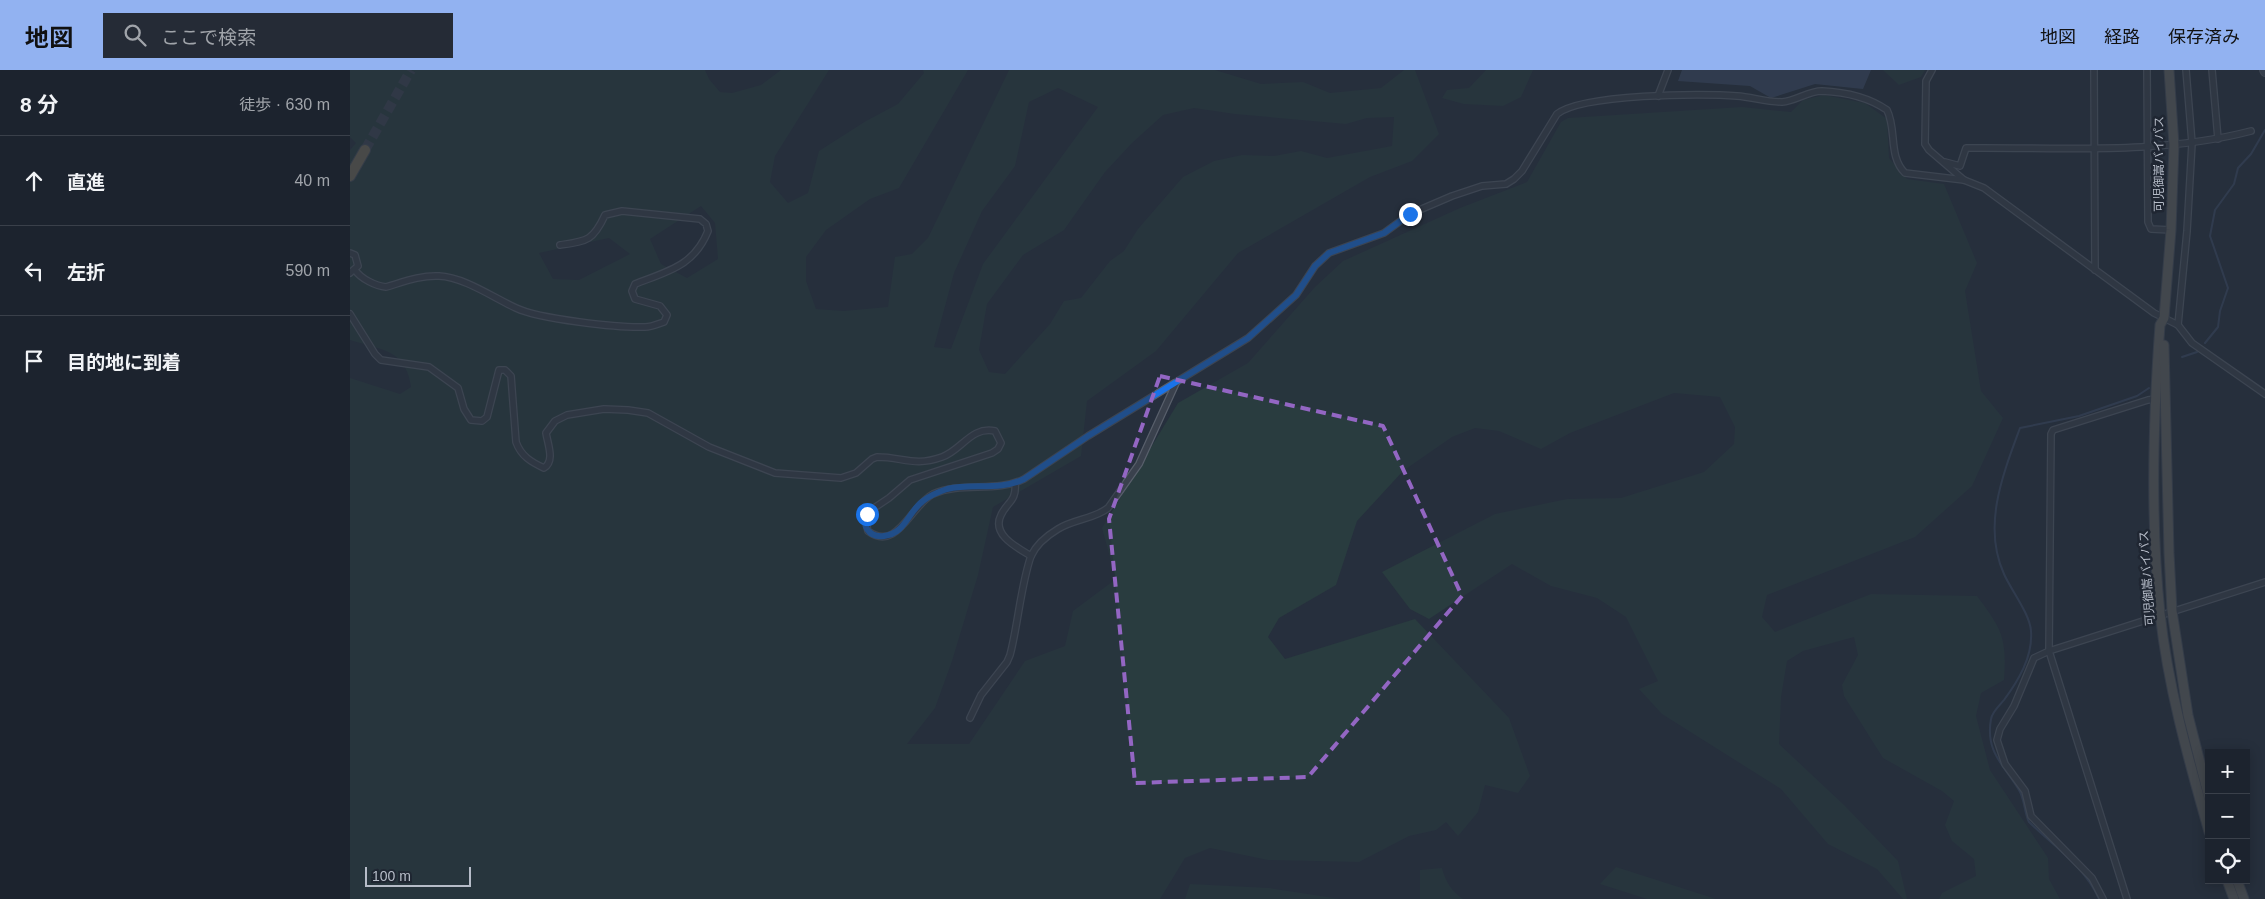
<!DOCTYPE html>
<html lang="ja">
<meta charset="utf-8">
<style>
body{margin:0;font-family:Helvetica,"Noto Sans JP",sans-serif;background:#252b36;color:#f1f3f6}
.controls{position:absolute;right:15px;bottom:15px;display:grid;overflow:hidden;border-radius:0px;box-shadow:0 2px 12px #0003}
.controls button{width:45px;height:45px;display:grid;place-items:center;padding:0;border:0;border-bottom:1px solid #3a404a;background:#1c232e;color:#f1f3f6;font:25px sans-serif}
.scale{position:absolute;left:15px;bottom:12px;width:106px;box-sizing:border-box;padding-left:5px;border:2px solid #b6bcc8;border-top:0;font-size:14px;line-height:18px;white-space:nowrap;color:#b6bcc8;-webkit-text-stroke:4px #1f2632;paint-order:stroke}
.stop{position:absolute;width:15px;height:15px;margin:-11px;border:4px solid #1a73e8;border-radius:50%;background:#fff}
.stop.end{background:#1a73e8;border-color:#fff;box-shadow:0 1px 5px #0008}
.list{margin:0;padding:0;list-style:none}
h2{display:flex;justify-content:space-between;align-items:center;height:65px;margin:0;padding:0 20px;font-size:21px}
h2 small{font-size:16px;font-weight:400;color:#a0a4aa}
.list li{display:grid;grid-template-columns:32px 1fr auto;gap:15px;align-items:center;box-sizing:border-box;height:90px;padding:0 20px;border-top:1px solid #3a404a}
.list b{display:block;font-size:19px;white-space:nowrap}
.list em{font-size:16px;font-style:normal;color:#a0a4aa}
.icon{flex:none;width:28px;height:28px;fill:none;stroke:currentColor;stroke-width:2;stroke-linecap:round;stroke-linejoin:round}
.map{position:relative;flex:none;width:1915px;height:829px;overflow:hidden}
header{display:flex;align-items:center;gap:30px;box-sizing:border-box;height:70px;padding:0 25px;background:#92b2f1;color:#111}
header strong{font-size:24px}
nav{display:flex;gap:28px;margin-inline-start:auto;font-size:18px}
.search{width:350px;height:45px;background:#252b36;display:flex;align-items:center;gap:12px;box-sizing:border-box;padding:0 18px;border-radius:0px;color:#a0a4aa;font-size:19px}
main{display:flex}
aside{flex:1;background:#1c232e}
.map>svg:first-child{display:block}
.green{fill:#293c3f;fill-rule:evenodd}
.water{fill:#3d4b64}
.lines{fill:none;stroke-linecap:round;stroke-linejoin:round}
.stream{stroke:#3d4b64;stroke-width:2}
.motorway-tunnel{stroke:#3c4452;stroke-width:10;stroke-dasharray:10 5;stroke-linecap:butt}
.minor-casing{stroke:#585f6b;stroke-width:8}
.secondary-casing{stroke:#585f6b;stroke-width:10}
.trunk-casing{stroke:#454c58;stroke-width:11}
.motorway-casing{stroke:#454c58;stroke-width:12}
.minor{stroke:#3a414d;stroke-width:5.5}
.secondary{stroke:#48505f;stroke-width:8}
.trunk{stroke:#656462;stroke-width:9}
.motorway{stroke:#726957;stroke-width:10}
.route{stroke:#1a73e8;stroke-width:6}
.marked{fill:none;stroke:#9366c3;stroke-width:4;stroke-dasharray:10 6;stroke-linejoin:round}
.labels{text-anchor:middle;stroke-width:5;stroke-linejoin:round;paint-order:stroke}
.street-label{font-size:12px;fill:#b6bcc8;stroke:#1f2632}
</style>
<header>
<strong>地図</strong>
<div class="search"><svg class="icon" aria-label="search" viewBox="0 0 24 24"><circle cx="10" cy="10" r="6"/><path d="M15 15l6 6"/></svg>ここで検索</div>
<nav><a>地図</a><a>経路</a><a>保存済み</a></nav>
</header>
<main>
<aside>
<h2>8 分<small>徒歩 · 630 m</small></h2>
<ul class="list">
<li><svg class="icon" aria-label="ahead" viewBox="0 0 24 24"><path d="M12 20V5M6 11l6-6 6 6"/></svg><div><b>直進</b></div><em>40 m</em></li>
<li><svg class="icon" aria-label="left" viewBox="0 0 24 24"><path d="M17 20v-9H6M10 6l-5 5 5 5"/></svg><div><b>左折</b></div><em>590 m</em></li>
<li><svg class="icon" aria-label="arrive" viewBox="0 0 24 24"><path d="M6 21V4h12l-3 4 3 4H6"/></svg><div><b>目的地に到着</b></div></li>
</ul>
</aside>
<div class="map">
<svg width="1915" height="829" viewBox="0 0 1915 829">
<rect width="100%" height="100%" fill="#262f3d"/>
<g class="green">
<path d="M0,0H355L359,9L370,22L382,23L411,15L431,0H479L425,86L420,112L438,133L458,123L469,81L516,51L548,34L574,3L573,0H618L549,118L520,129L476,160L456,187V211L466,239L494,241L538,237L545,187L562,184L578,168L659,0H865L911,14L953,12L980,23L1031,18L1054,0H1065L1089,64L1062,91L1020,107L888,183L806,281L737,331L731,386L643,437L628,505L602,591L585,638L557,674H619L675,591L715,576L723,541L766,509L752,458L828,333L898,293L965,217L993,191L1110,138L1177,112L1211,52L1218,48L1392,37L1441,42L1453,30L1474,25L1515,33L1537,49L1539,88L1557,109L1594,114L1627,193L1615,221L1631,321L1653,348L1622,416L1565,467L1417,525L1412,547L1425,562L1521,524L1627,526C1652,559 1657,568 1654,610L1631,623L1626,646L1640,700L1698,788L1699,809L1710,829H1589L1592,823L1626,806L1624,789L1602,771L1595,755L1604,731L1592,721L1533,688L1494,626L1492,615L1508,585L1504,567L1453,581L1437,591L1431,627L1429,674L1494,735L1548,791L1557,829H1553L1527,799L1478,774L1431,719L1312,644L1289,619L1308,611L1276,547L1247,528L1201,516L1162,494L1079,549L1060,539L1032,502L1145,444L1217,429L1271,428L1354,402L1384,374L1385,357L1370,327L1324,323L1220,363L1191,379L1149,361L1125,358L1102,367L1053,401L1007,451L986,515L929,548L918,567L935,589L1065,549L1159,648L1180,706L1168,723L1135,715L1128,742L1108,766L1096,752L1086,760L1059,766L1009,792L918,790L860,778L835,788L810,829H0V308L50,324L61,317C56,279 31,280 0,270V80L6,73L0,67ZM708,18L748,37L633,194L601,279L584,277L604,203L632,141L665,96L679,32ZM844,38L885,44L996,54L1017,48L1044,47L1042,76L977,88L951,81L924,86L892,85L864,91L833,107L788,159L774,181L760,191L731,228L714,231L700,254L655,304L639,302L629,280L637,234L673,185L714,160L755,102L782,73L813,45ZM351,136L365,153L368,189L337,208L311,194L300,169ZM259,168L280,184L229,210L203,209L189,183Z"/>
<path d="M1136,0H1183L1171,27L1153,36L1114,34L1092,28L1097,20L1119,18Z"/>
<path d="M1533,0H1575L1571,7L1549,15Z"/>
<path d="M1266,797L1366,829H1297L1250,814Z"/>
<path d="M1092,798C1095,811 1102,822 1113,829H1070V800Z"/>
<path d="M840,814L919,818L990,829H835Z"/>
</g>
<path class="water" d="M1332,0H1521L1513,19L1465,14L1421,28L1400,16L1328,11Z"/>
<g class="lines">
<g class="stream">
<path d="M1855,273L1868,257L1870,241L1878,218L1860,166L1865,140L1884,114L1888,98L1901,84L1915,60"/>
<path d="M1832,287L1847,282"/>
<path d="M1749,829C1736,798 1703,775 1679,752C1674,742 1675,730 1669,720C1654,695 1635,682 1641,649C1642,642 1650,635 1654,630C1668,611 1683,587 1681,561C1680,544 1661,520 1654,504C1632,456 1653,404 1670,358L1729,346L1787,326L1799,318"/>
</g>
<path class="motorway-tunnel" d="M15,80L61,0"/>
<defs>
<g id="minor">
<path d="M1582,0L1576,11L1575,74L1579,80L1614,110"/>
<path d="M1744,0L1745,200"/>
<path d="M1797,0L1798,152L1801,159L1821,160"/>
<path d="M1862,0L1868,69"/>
<path d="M1308,26L1318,0"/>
<path d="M1595,92L1610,96L1616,78C1710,77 1810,85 1901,61"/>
<path d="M0,183L5,185L8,196L0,203"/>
<path d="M5,200C11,209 26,216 36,217C53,212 71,205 89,206C114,207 144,228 166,238C189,249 269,258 295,257C301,257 308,254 314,252L317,245L310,236L285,229L282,221L285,214C318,201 344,196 358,161L356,154L350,149L272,141L255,145C243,171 237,171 210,175"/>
<path d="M0,244L25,284L31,290L79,297L108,318L114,339L121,350L132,351L137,347L149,300H155L161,306L166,372C171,386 181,392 194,398C205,391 198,375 196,363L205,351L217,345L254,339L278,340L298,343L359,377L425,403L491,408L506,403L522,389L527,387C553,387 564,397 592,387C612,380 621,356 645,361L651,373L648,379L642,383L560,410L539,428L521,440L515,449L518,461C547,483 561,435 583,424C612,411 646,423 674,409L738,366L898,268L946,225L965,196L979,183L1034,163L1060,144L1102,126L1132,116L1156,114L1164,109L1172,101L1207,44C1232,24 1352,23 1387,26C1402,27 1416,32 1432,32C1446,31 1458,21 1472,21C1495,22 1518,27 1537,40C1547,60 1538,86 1555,103L1614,110L1634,118L1804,243L1828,255L1842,273L1915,324"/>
<path d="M1828,255L1837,161L1842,73L1836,0"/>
<path d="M665,413C667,431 657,432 651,445C641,465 668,478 681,486"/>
<path d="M620,648L631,625L657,592L660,585C668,555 671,514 681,486C686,475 698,465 708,459C724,449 744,449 758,438L789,394L826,313"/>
<path d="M1753,829L1742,808L1681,746L1675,721L1655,694L1647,670L1650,659L1664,636L1684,588L1699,581L1701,364L1703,360L1798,330L1805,329"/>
<path d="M1777,829L1699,581L1915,512"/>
</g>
<path id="secondary" d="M1914,0L1915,2"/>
<g id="trunk">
<path d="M1819,0L1824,75L1821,160L1814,248L1810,255C1803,350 1800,448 1810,543C1818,618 1839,691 1859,762"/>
<path d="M1814,275L1819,483L1822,541L1838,645L1859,728"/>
<path d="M1877,810L1884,829"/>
<path d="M1887,810L1894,829"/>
</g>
<path id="motorway" d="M0,106L15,80"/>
</defs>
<use href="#minor" class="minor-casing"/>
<use href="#secondary" class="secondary-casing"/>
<use href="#trunk" class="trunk-casing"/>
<use href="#motorway" class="motorway-casing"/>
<use href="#minor" class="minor"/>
<use href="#secondary" class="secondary"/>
<use href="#trunk" class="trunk"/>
<use href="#motorway" class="motorway"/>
</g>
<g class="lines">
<path class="route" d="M517,444C515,449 514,454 517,459C521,465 527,467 534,466C555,464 558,442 573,431C580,425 588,422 597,419C622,413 650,421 674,409L738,366L898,268L946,225L965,196L979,183L1034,163L1060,144"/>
</g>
<path d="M0 0H1915V829H0ZM810,306L1033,356L1112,526L958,707L785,713L759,449Z" fill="#262f3d" fill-opacity=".55" fill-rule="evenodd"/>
<path class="marked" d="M810,306L1033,356L1112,526L958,707L785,713L759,449Z"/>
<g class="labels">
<g class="street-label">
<text transform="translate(1809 94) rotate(-90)" y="4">可児御嵩バイパス</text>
<text transform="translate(1797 508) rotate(-94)" y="4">可児御嵩バイパス</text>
</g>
</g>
</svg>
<div class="controls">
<button>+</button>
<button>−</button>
<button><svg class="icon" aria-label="locate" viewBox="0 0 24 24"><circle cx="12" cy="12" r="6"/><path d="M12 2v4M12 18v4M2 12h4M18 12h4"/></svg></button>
</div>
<div class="scale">100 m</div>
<div class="stop" style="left:517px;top:444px"></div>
<div class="stop end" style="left:1060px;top:144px"></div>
</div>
</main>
